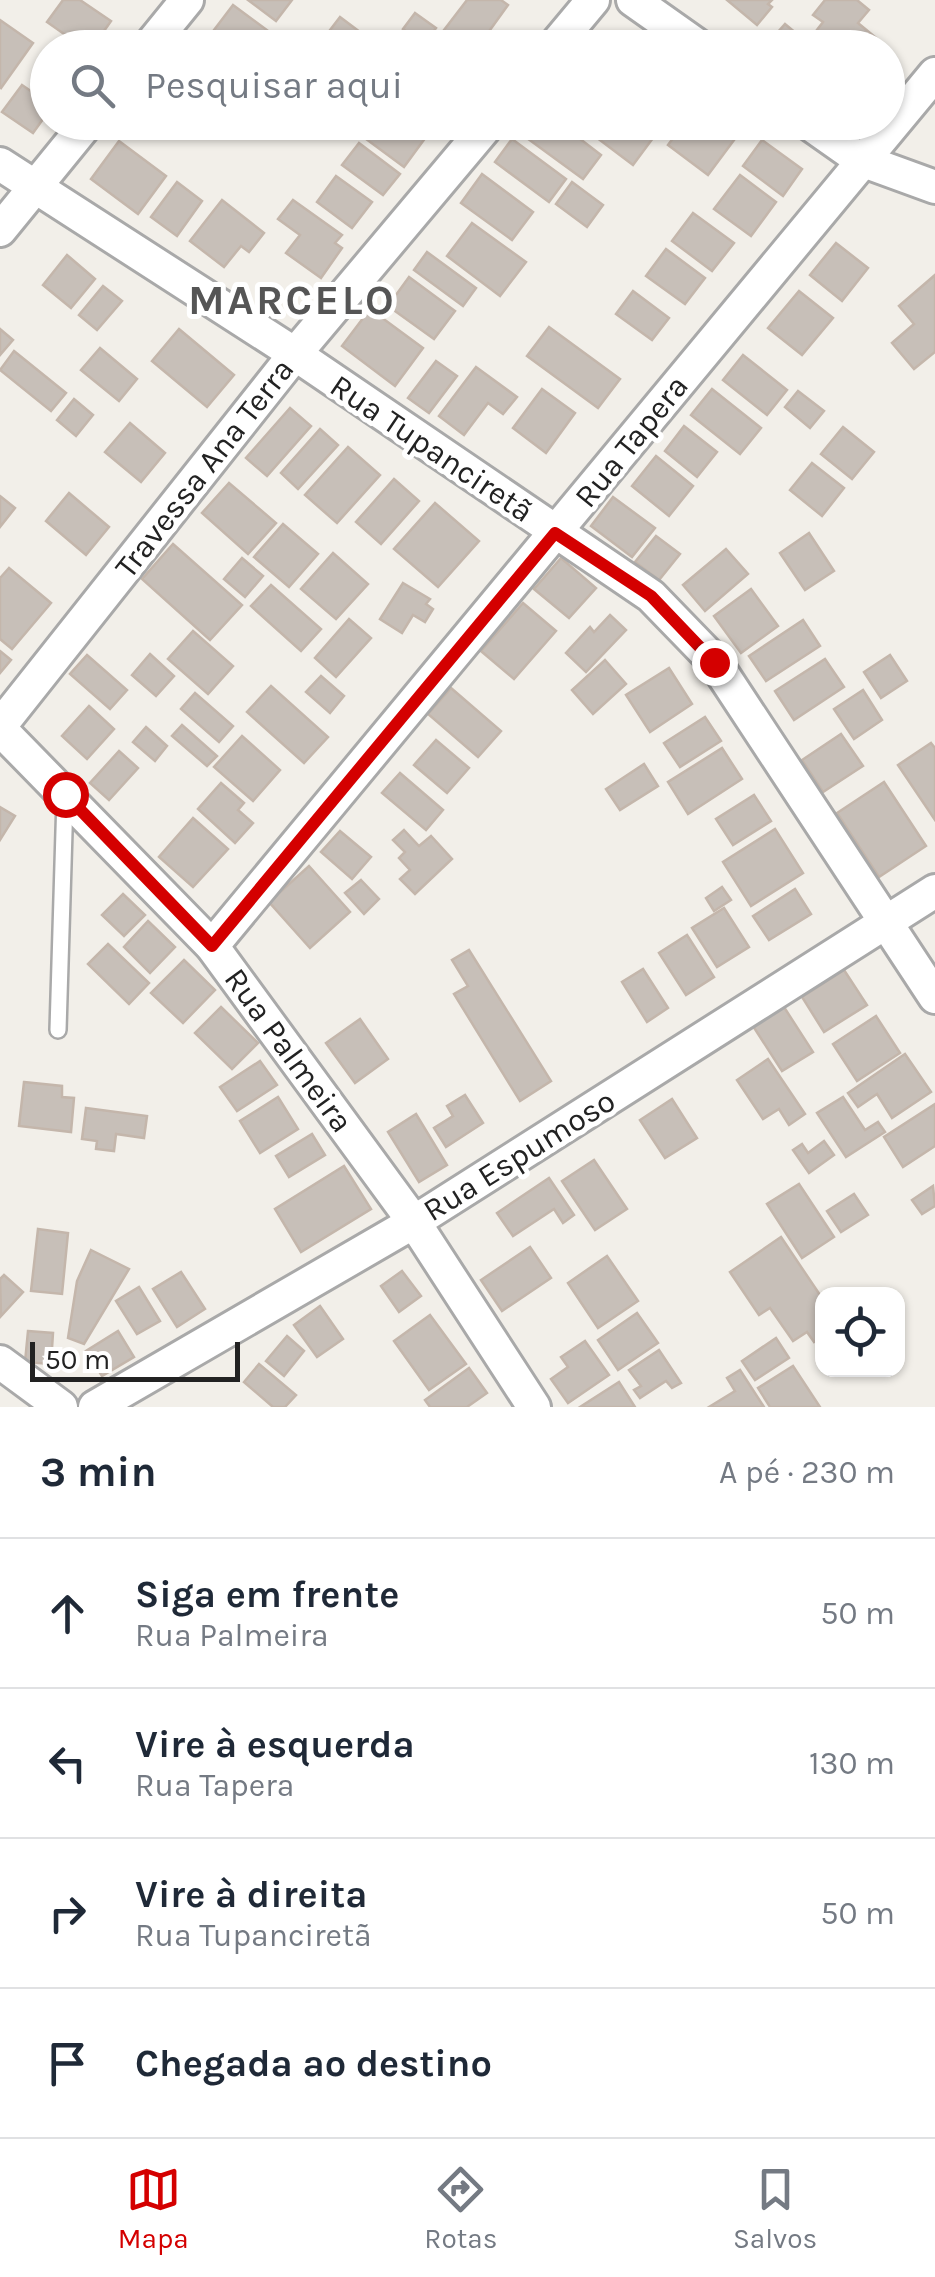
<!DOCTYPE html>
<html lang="pt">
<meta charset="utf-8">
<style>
body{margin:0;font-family:Karla,sans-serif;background:#f6f6f7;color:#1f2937}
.controls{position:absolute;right:30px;bottom:30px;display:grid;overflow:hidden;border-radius:20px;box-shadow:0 2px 8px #0004}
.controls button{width:90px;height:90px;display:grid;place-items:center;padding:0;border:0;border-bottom:2px solid #e0e1e3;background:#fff;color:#1f2937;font:50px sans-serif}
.scale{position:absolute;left:30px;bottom:25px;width:210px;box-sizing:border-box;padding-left:10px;border:5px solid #222;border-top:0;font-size:28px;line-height:35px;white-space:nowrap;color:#222;-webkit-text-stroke:8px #fff;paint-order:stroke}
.stop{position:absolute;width:30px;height:30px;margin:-22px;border:8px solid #d40000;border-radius:50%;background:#fff}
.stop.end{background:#d40000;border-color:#fff;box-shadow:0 2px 10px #0008}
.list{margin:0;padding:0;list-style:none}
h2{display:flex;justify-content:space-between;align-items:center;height:130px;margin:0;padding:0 40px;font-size:42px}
h2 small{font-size:32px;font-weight:400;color:#747a83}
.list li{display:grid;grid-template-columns:65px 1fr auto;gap:30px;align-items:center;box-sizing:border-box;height:150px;padding:0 40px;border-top:2px solid #e0e1e3}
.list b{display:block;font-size:38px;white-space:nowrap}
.list p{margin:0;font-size:32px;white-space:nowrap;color:#747a83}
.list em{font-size:32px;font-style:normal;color:#747a83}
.icon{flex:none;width:55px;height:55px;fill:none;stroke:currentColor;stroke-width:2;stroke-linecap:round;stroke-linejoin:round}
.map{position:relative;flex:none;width:935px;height:1407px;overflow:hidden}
.search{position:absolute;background:#fff;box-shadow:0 2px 8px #0004;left:30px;right:30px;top:30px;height:110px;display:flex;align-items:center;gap:25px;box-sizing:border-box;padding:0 35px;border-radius:55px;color:#747a83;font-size:38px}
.sheet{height:730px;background:#fff}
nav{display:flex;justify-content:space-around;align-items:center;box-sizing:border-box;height:140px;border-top:2px solid #e0e1e3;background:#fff;font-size:28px;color:#747a83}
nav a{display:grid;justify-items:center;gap:5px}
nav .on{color:#d40000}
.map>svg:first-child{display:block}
.building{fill:#c7bfb8;stroke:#c4b6ab;stroke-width:2.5}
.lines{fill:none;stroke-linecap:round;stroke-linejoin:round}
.service-casing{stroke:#a9a9a9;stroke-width:20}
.minor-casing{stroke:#a9a9a9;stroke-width:38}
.service{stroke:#fff;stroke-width:15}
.minor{stroke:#fff;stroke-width:32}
.route{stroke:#d40000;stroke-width:12}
.labels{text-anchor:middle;stroke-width:10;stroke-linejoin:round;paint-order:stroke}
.street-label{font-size:32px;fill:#222;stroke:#fff}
.district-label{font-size:42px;font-weight:bold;letter-spacing:2.5px;fill:#555;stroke:#fff}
</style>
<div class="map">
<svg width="935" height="1407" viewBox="0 0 935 1407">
<rect width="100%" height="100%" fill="#f2efe9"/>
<g class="building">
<path d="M63,0H80L111,21L92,48H84L47,22Z"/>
<path d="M248,0H292L276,21Z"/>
<path d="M467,0H501L508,5L477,48H468L444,30Z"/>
<path d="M727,0H772L768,4L772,7L757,25Z"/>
<path d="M825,0H857L869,10L858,23L886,46L829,48L813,35L823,22L813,15Z"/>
<path d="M233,5L279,39L273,48H238L214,30Z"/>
<path d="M415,13L436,28L424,44L403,29Z"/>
<path d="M340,17L368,38L361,48H346L327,34Z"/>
<path d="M0,20L33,43L1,88L0,87Z"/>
<path d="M785,24L809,44L806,48H796L778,32Z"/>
<path d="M208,33L228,48H197Z"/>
<path d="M600,33L619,48H589Z"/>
<path d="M22,85L48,103V112L33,133L2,112Z"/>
<path d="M372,122H407L426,137L404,167L362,136Z"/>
<path d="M424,122H446L438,133Z"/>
<path d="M528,122H558L601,155L583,179L520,133Z"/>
<path d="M576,122H632L653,138L633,165Z"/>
<path d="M685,122H727L740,132L708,175L668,145Z"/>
<path d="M512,139L566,179L549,202L495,162Z"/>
<path d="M762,140L802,169L783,196L743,166Z"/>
<path d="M119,141L166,176L138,214L91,179Z"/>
<path d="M359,143L400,174L383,195L342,165Z"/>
<path d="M482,174L533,212L512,240L461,203Z"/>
<path d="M740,175L776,202L751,236L714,209Z"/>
<path d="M336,176L372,202L352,228L317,202Z"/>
<path d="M177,182L202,201L177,236L151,217Z"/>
<path d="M572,182L603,205L587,227L556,204Z"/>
<path d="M222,200L264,233L249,252L241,246L224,267L190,241Z"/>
<path d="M293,200L342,235L335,243L342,248L321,278L286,253L300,235L278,219Z"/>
<path d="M693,213L734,243L712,271L672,241Z"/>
<path d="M472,223L526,262L500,296L447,256Z"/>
<path d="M836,243L868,268L842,301L810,275Z"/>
<path d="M666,249L705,278L685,304L646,276Z"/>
<path d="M427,252L476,288L463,306L414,270Z"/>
<path d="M67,255L95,279L71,308L43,285Z"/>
<path d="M935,275V352L914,369L892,343L914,324L899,306Z"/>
<path d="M409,277L455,311L434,339L388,306Z"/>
<path d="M103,286L122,301L97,330L79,315Z"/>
<path d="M633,291L669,318L652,340L616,314Z"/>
<path d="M799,291L833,318L802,355L768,328Z"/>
<path d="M370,309L423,348L395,386L342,346Z"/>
<path d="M549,327L620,379L598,408L527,356Z"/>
<path d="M0,329L13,340L0,355Z"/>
<path d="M179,329L234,375L207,407L152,361Z"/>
<path d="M100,348L137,379L119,401L81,370Z"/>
<path d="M14,351L66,393L51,411L0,370Z"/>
<path d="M743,355L787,390L767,415L723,380Z"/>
<path d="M436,361L457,376L429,413L408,398Z"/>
<path d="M476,367L517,397L503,414L488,403L464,435L439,416Z"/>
<path d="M542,389L575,413L546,453L513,428Z"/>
<path d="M712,389L761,428L740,454L691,415Z"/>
<path d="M798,391L824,411L810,428L785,407Z"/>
<path d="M74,399L93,415L76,436L57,420Z"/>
<path d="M290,408L311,426L267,476L246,458Z"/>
<path d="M130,423L165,453L141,482L105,452Z"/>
<path d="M684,426L717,452L697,477L665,451Z"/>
<path d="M843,427L874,452L852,479L821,454Z"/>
<path d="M320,429L338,445L298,489L281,473Z"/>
<path d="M348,447L380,475L337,523L305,495Z"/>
<path d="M656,456L693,486L669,516L632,486Z"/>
<path d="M812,463L844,488L822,516L790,490Z"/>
<path d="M394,479L419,501L381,544L356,522Z"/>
<path d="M229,483L276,523L248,554L202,513Z"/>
<path d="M69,493L109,527L86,555L46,521Z"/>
<path d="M0,496L15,508L0,527Z"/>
<path d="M613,497L655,528L632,557L591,526Z"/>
<path d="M435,503L479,541L438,587L394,549Z"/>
<path d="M283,524L318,554L289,587L254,557Z"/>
<path d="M809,533L834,571L805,590L780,553Z"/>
<path d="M656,536L680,554L659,580L635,562Z"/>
<path d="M173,544L242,605L210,640L142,579Z"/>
<path d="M726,549L748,574L705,611L683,585Z"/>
<path d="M333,553L368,584L336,619L301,589Z"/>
<path d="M242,558L263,576L245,597L224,579Z"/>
<path d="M561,558L596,588L569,618L534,589Z"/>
<path d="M9,568L51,603L12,649L0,639V578Z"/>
<path d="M403,583L430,599L426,604L433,609L425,622L413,615L402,633L380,619Z"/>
<path d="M271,585L321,629L301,651L251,606Z"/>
<path d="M751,589L778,626L741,653L714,616Z"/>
<path d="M523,603L556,631L514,679L481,651Z"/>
<path d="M610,615L626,630L586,672L566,653L590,627L594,632Z"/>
<path d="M349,619L371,638L336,677L315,658Z"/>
<path d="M803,620L820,646L766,681L749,656Z"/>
<path d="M193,631L233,666L208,694L168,659Z"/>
<path d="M0,651L11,660L0,673Z"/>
<path d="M150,654L174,676L156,696L132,675Z"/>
<path d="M87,655L127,690L110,709L70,674Z"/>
<path d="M890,655L907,681L881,698L864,672Z"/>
<path d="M825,659L844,687L794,720L775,691Z"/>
<path d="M605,660L626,684L593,714L572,690Z"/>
<path d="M669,668L692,704L650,732L626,695Z"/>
<path d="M321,676L344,696L330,713L306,692Z"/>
<path d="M271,686L328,737L304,763L247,712Z"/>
<path d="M451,688L501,731L478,757L428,714Z"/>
<path d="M863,690L882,720L854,739L834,709Z"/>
<path d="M195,693L233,726L219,742L181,709Z"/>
<path d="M89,706L114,729L87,759L62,736Z"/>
<path d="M705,717L721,741L680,767L664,743Z"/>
<path d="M182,725L217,756L207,766L172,736Z"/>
<path d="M146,727L167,746L155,761L133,742Z"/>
<path d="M841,734L863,766L823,792L802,760Z"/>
<path d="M242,736L280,770L253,801L214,767Z"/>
<path d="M436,740L469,768L447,793L414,765Z"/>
<path d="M931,743L935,748V820L898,765Z"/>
<path d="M722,748L742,779L688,814L668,782Z"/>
<path d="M119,751L138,768L109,800L90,783Z"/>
<path d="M644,764L658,786L620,810L606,789Z"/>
<path d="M400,773L443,810L426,830L382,793Z"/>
<path d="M884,782L926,846L879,877L837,813Z"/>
<path d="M221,783L244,803L238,810L253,823L235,843L198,809Z"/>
<path d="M754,795L771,821L733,845L716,819Z"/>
<path d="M0,807L15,816L0,840Z"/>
<path d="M193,818L228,849L193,887L159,857Z"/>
<path d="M775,829L803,873L751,906L723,862Z"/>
<path d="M404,830L419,846L431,836L452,859L415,894L400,879L410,870L399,858L405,852L393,840Z"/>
<path d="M340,831L371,857L352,879L321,852Z"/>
<path d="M309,866L350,912L310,948L269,902Z"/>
<path d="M361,880L379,899L364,914L345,893Z"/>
<path d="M722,887L731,900L714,911L706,898Z"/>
<path d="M795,889L811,914L769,940L753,916Z"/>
<path d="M123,894L145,915L124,936L102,915Z"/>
<path d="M724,908L749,947L717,967L692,928Z"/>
<path d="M148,921L175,947L150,973L124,947Z"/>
<path d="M687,935L714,977L686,995L659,953Z"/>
<path d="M108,944L149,983L129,1004L88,964Z"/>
<path d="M469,950L551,1081L520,1101L454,994L468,986L452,960Z"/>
<path d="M184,960L215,990L183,1023L151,993Z"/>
<path d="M643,969L668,1008L647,1022L622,982Z"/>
<path d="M844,970L867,1005L824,1032L802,997Z"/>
<path d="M782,1004L813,1052L782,1071L751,1023Z"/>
<path d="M221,1007L258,1043L232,1069L195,1033Z"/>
<path d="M876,1016L900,1053L857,1081L833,1044Z"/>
<path d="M360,1019L388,1059L355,1083L326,1043Z"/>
<path d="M905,1054L931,1092L892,1118L877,1094L858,1107L848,1093Z"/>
<path d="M768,1059L805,1114L789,1125L779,1109L763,1119L737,1080Z"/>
<path d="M260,1061L277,1085L237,1111L220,1087Z"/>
<path d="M24,1082L62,1086V1097L74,1098L71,1132L19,1126Z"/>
<path d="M465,1095L483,1123L446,1147L434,1128L453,1116L447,1106Z"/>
<path d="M278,1097L298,1129L260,1153L240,1121Z"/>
<path d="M843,1097L865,1130L878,1122L885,1132L846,1157L817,1113Z"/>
<path d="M672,1099L697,1138L665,1158L640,1120Z"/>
<path d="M935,1104V1146L903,1167L884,1137Z"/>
<path d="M86,1108L147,1116L144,1138L116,1134L114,1151L96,1149L97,1141L82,1139Z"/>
<path d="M416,1114L447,1165L419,1182L388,1132Z"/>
<path d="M312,1134L325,1155L289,1177L276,1156Z"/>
<path d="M824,1141L834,1155L809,1173L793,1150L802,1144L808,1153Z"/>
<path d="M594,1160L627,1209L595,1230L562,1181Z"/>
<path d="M344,1166L371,1209L301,1252L275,1209Z"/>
<path d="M549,1178L574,1215L563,1223L554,1209L513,1236L497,1213Z"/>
<path d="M799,1184L834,1237L802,1258L767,1204Z"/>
<path d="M933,1186L935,1206L922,1214L912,1200Z"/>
<path d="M854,1194L868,1215L841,1232L827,1211Z"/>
<path d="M38,1229L68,1233L62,1294L31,1291Z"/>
<path d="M781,1237L822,1298V1336L814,1342L807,1332L793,1341L770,1308L759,1315L730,1272Z"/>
<path d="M530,1247L551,1278L502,1311L481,1280Z"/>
<path d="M91,1250L129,1269L84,1344L68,1338L77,1281Z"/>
<path d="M607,1256L638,1301L598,1328L568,1283Z"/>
<path d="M402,1271L421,1296L399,1312L381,1286Z"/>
<path d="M181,1272L205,1309L177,1327L153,1289Z"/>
<path d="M4,1275L23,1292L1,1316L0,1279Z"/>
<path d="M139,1287L160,1321L137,1334L116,1301Z"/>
<path d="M320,1306L343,1339L317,1357L294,1325Z"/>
<path d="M637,1313L658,1343L618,1370L598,1340Z"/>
<path d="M430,1315L466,1364L429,1390L394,1341Z"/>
<path d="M28,1331L53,1333L51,1364L25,1362Z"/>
<path d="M118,1331L134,1357L102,1376L86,1351Z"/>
<path d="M287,1336L304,1351L284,1376L266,1361Z"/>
<path d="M776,1338L789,1358L755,1380L742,1361Z"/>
<path d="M585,1341L609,1375L568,1403L551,1379L568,1367L561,1357Z"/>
<path d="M659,1350L681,1383L672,1388L666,1381L640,1398L634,1390L641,1386L629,1370Z"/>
<path d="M259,1364L296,1395L285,1407H273L244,1382Z"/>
<path d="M793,1366L820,1407H770L758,1388Z"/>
<path d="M469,1368L487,1393L467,1407H430L425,1400Z"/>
<path d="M740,1370L764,1407H709L735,1391L727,1378Z"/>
<path d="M619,1382L635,1407H580Z"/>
</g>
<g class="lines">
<defs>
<path id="service" d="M58,1030L65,798"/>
<g id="minor">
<path d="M633,0L701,48"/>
<path d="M148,48L187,0"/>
<path d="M553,48L593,0"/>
<path d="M807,122L861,160L935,187"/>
<path d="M0,164L295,354L651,596L714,661L935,997"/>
<path d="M0,230L88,122"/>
<path d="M0,726L295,354L490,122"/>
<path d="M0,729L212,946L414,1222L534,1407"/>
<path d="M212,946L935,74"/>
<path d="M0,1362L61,1407"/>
<path d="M95,1407L414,1222L935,891"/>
</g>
</defs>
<use href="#service" class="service-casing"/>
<use href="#minor" class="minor-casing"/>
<use href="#service" class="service"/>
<use href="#minor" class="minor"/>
</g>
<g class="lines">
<path class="route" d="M65,794L212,946L555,533L651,596L714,662"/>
</g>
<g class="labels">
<g class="street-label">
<text transform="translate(631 441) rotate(-51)" y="11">Rua Tapera</text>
<text transform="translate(432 448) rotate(34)" y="11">Rua Tupanciretã</text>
<text transform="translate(204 468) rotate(-52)" y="11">Travessa Ana Terra</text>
<text transform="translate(289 1050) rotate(54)" y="11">Rua Palmeira</text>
<text transform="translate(519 1155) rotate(-32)" y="11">Rua Espumoso</text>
</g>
<g class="district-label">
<text x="292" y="314">MARCELO</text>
</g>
</g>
</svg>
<div class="controls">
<button><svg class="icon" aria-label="locate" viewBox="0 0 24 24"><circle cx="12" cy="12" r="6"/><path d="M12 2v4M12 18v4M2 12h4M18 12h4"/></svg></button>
</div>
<div class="scale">50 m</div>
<div class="stop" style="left:65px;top:794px"></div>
<div class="stop end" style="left:714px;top:662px"></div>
<div class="search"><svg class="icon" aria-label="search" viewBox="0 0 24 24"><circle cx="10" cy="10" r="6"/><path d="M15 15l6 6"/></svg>Pesquisar aqui</div>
</div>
<section class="sheet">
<h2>3 min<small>A pé · 230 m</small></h2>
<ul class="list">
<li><svg class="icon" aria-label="ahead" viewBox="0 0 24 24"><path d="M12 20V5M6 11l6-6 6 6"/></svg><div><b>Siga em frente</b><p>Rua Palmeira</p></div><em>50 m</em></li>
<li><svg class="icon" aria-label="left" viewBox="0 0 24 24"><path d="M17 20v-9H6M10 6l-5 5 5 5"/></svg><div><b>Vire à esquerda</b><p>Rua Tapera</p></div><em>130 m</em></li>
<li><svg class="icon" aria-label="right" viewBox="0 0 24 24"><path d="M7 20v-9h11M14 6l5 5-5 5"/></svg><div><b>Vire à direita</b><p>Rua Tupanciretã</p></div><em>50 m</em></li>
<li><svg class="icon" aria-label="arrive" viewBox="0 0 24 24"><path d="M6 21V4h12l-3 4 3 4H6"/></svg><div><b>Chegada ao destino</b></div></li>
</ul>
</section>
<nav>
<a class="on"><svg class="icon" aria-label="map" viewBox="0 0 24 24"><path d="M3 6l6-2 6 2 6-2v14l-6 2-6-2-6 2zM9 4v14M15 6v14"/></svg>Mapa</a>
<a><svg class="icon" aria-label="directions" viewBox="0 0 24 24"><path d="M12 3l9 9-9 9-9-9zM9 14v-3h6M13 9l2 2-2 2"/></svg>Rotas</a>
<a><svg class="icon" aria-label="saved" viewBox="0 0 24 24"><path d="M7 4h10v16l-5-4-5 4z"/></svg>Salvos</a>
</nav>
